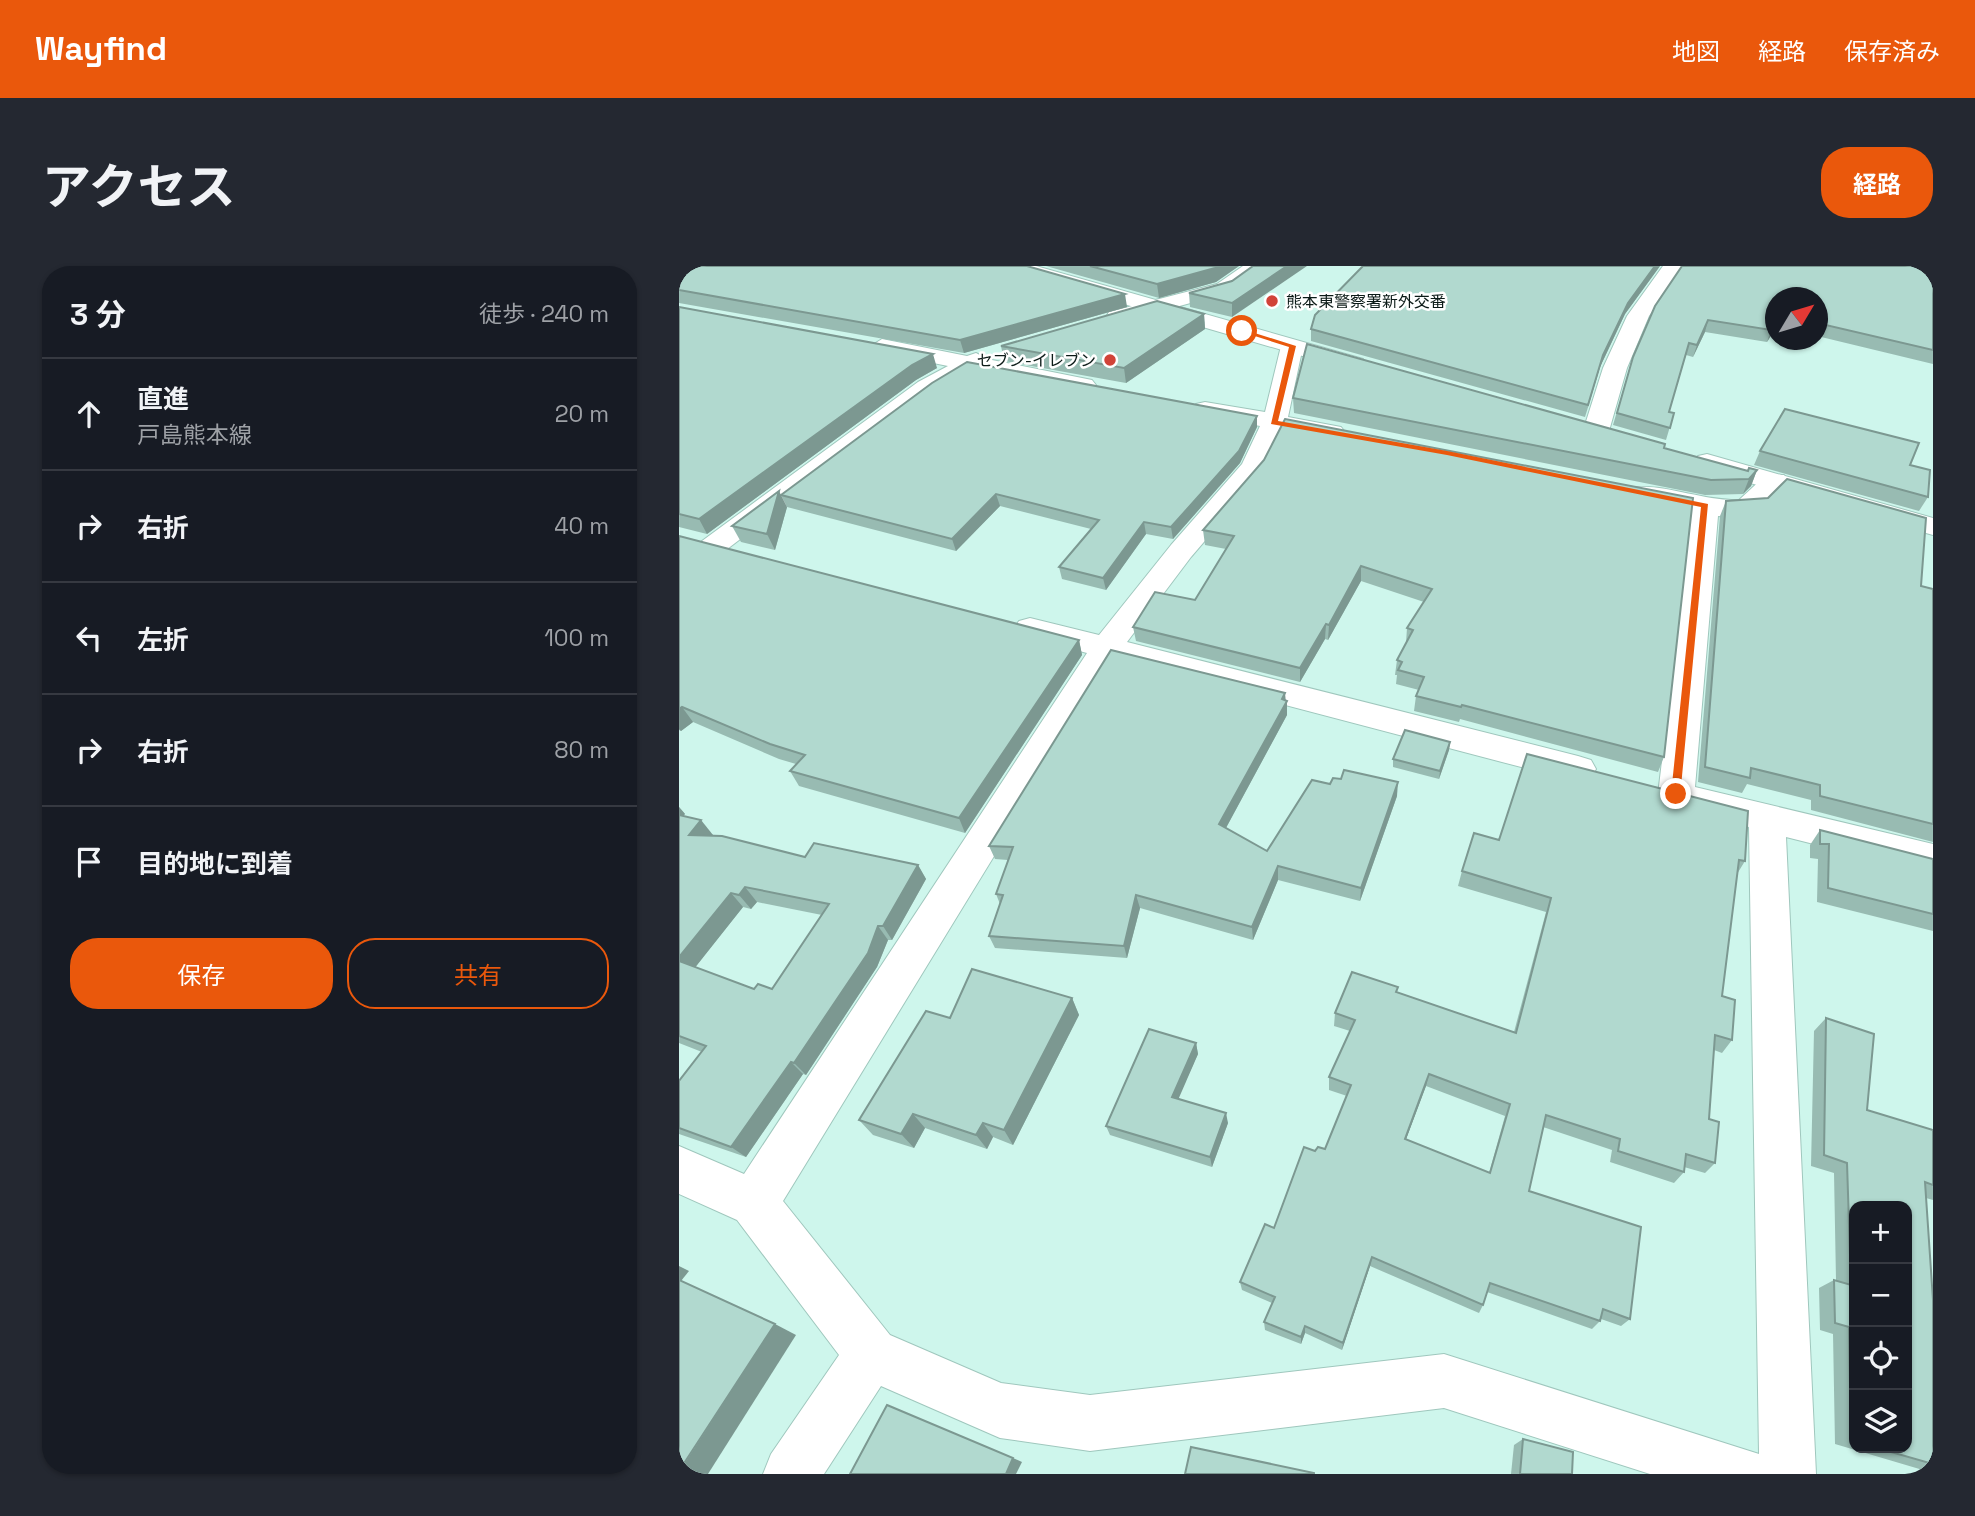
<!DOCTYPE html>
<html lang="ja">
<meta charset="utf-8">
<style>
body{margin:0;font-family:"Space Grotesk","Noto Sans JP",sans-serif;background:#242831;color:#f1f3f6}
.controls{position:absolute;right:21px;bottom:21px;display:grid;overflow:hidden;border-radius:14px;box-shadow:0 2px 5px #0004}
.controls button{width:63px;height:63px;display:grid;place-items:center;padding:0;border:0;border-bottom:2px solid #363941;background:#171b24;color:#f1f3f6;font:35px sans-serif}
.compass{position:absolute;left:1086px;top:21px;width:63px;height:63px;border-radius:50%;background:#171b24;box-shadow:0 2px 5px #0004;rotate:52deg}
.stop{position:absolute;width:21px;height:21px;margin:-16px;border:5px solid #ea580c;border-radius:50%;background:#fff}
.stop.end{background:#ea580c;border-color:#fff;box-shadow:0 2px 7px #0008}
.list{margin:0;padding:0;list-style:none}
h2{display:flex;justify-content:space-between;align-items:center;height:91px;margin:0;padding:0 28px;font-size:30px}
h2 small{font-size:23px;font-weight:400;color:#9ea1a6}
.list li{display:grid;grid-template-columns:46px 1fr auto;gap:21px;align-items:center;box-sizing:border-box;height:112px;padding:0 28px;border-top:2px solid #363941}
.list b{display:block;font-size:26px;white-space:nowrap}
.list p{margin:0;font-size:23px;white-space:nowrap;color:#9ea1a6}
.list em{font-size:23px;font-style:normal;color:#9ea1a6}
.actions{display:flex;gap:14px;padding:21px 28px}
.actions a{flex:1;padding:16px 0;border:2px solid #ea580c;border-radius:28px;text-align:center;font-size:24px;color:#ea580c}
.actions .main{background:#ea580c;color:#fff}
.icon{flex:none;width:38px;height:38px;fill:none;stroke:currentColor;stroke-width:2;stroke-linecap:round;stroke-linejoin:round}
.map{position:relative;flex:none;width:1254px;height:1208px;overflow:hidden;border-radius:28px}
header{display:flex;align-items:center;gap:42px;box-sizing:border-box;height:98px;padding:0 35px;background:#ea580c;color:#fff}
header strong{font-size:33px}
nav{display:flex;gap:38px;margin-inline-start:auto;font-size:24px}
.intro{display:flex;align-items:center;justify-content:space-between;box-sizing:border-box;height:168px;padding:0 42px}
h1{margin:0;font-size:49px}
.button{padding:18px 32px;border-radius:28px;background:#ea580c;color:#fff;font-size:24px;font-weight:700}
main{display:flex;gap:42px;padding:0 42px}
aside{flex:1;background:#171b24;border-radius:28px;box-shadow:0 2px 5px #0004}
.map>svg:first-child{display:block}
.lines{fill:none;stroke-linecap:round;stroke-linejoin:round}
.minor-casing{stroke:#9fc7bd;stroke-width:2}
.secondary-casing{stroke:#9fc7bd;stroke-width:2}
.minor{fill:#fff;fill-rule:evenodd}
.secondary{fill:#fff;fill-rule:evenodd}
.wall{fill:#98bbb2;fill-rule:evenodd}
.shaded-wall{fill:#7c9891}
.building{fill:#b1d9cf;stroke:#7c9891;stroke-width:2;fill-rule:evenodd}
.route{fill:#ea580c}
.poi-dot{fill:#d14338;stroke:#fff;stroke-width:2.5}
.labels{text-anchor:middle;stroke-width:5;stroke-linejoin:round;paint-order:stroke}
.far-poi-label{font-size:16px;fill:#0b1a17;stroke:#fff;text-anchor:start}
</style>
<header>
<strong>Wayfind</strong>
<nav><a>地図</a><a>経路</a><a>保存済み</a></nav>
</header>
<div class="intro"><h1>アクセス</h1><a class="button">経路</a></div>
<main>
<aside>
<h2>3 分<small>徒歩 · 240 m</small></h2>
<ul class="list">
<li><svg class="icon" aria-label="ahead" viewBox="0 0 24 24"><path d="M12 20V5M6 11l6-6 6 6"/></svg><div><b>直進</b><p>戸島熊本線</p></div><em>20 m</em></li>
<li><svg class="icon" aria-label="right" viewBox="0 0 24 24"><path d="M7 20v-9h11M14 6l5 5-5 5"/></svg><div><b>右折</b></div><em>40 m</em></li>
<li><svg class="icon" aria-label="left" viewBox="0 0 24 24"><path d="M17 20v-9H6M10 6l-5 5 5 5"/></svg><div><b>左折</b></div><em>100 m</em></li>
<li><svg class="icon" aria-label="right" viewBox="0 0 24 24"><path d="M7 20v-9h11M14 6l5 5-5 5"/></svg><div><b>右折</b></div><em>80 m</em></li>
<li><svg class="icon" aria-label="arrive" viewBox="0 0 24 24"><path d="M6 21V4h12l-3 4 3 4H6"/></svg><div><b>目的地に到着</b></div></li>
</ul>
<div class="actions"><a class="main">保存</a><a>共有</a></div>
</aside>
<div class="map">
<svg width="1254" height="1208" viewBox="0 0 1254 1208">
<rect width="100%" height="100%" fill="#cef6ec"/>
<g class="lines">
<defs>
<g id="minor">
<path d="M564,0H588L552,26L438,57L427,51L430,46L538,18Z"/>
<path d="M984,0H1004L970,50L948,102L930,165L926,170H908L904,165L924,102L948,50Z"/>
<path d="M203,73L288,90L297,87L308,93L413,114L417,119L413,124L405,126L295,105L255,126L43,287L33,290L23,287L19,281L23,275L239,116L269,100L195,85L192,80Z"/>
<path d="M613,73L624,80L609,151L662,161L666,166L662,171L653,174L604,165L584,207L512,291L448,376L899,490L912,494L917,503L912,512L899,516L435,394L104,935L211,1069L322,1117L411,1129L765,1088L1080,1188L1070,561L1018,548L1003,541L997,543L984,539L979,529L1012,246L953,234L950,228L953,222C980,216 1027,236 1060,234L1087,209H1105L1109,215C1091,242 1071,253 1039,250L1016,521L1254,578V608L1107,571L1137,1208H971L765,1142L411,1185L321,1172L202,1120L145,1208H84L92,1188L160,1089L58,954L0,928V880L65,908L408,387L340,369L335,362L340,355L351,352L420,369L492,279L563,198L581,160L517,148L514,143L517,138L526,136L586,146L602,80Z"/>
</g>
<g id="secondary">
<path d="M325,0H357L684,93L688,98L684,103H668L328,4Z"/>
<path d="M1028,188L1254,252V269L1019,202L1015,196L1019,190Z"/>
</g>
</defs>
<use href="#minor" class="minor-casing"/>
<use href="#secondary" class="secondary-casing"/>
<use href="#minor" class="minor"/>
<use href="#secondary" class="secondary"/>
</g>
<g class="wall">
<path d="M0,0L448,41L285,87L0,37Z"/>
<path d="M367,0H560L537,16L480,32Z"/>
<path d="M684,0H981L946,48L921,101L906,151L632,75V63Z"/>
<path d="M1254,0V98L1138,70V32H1096V63L1088,76L1026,66L1014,91L1007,89L990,146L995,147L987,174L934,159L954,91L976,40Z"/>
<path d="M553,15V51L511,41L510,27Z"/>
<path d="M0,41L258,102L237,114L28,268L0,261Z"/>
<path d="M525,48L526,63L447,117L325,95L322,80Z"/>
<path d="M614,132L985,182L1069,205L1078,204L1072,220L1064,228L1026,229L615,147Z"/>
<path d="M578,150V161L561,197L494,273L467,268L427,324L383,313L380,301L412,263L321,240L277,285L108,241L102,229Z"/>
<path d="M1081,185L1231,199L1249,231L1240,245L1075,199Z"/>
<path d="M585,194L985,491L979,506L781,453L780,456L735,445L737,430L740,424L717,418L718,409H716L718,394L727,377L728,362L745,336L682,315L649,374L646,373L621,416L457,375L454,361L516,334L547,283L526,279L524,264Z"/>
<path d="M1047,235L1242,320L1254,323V576L1132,544V534L1068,518L1063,527L1019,516L1041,250Z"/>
<path d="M108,241L96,284L62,276L53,260Z"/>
<path d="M0,270L400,374L403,389L286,567L120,520L111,505L117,498L100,493L14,456L2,465L0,464Z"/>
<path d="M607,434L608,449L547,562L588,585L651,518L718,530L681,635L599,614L574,674L461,642L448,692L316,682L310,670L321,638L317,628L329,594L316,593L310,580Z"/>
<path d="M771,476L770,484L760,513L714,501V493Z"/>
<path d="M848,488L1066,595L1058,608L1043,730L1053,774L1043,787L1035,784L1030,853L1036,897L1026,907L1005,901V906L995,917L931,896L933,884L864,861L850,925L951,1053L942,1060L922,1053L921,1055L913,1063L808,1026L804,1039L800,1047L691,1000L663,1084L626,1067L622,1078L586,1064L585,1056L593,1037L563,1024L561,1016L595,962L636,885L646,883L668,830L650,824V811L671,765L655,760L656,747L719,721L718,726L835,766L867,646L779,620L783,605L820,574ZM747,820L826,850L810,907L727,873Z"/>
<path d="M0,541L6,548L4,550L34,569L33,570L126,591L239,599L247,613L213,674H209L198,701L127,809L124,808L67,891L0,868V815L23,786L0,777ZM78,636L143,649L93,723H75L16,701L64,641L72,643Z"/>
<path d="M1141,564L1254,593V665L1138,636L1139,593L1131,592V579Z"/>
<path d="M393,732L400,749L334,879L314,871L308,883L246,862L235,882L194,869L180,854L271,752Z"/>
<path d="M1147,752L1188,844L1254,864V934L1247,932L1254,1034V1207L1156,1178L1154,1068L1141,1064L1140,1022L1155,1014H1157L1155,907L1132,900L1135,765ZM1175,940L1228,1182H1175Z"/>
<path d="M517,777L519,788L499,832L549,857L533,901L431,869L427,860Z"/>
<path d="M844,1173L893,1208H832L835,1179Z"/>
</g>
<g class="shaded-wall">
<path d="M540,0H560L537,16L480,32L478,18Z"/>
<path d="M608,0H628L553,51V37Z"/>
<path d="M976,0H981L946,48L921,101L906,151L924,89L949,37Z"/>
<path d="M446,28L448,41L285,87L281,74Z"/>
<path d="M525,48L526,63L447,117L445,102Z"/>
<path d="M1029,54L1026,66L1014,91L1018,79Z"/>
<path d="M1096,58V63L1088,76L1092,64Z"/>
<path d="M254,88L258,102L237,114L28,268L20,253L233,99Z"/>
<path d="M578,150V161L561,197L494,273L492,261Z"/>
<path d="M1078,204L1072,220L1064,228L1070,213Z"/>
<path d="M100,225L108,241L96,284L88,268Z"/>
<path d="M317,228L321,240L277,285L273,273Z"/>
<path d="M465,256L467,268L427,324L424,312Z"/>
<path d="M682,300V315L649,374L650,359Z"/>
<path d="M647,358L646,373L621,416V402Z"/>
<path d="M400,374L403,389L286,567L280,552Z"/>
<path d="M606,427L607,437L608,435V449L542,571L540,558Z"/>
<path d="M3,441L14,456L2,465L0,463V443Z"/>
<path d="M771,476L770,484L760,513L761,505Z"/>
<path d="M719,516L718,530L681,635L682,622Z"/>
<path d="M0,541L6,548L0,554Z"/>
<path d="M22,554L34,569L22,584L10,569Z"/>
<path d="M239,599L247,613L213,674L204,660Z"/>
<path d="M599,600V614L574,674L573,661Z"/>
<path d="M66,621L78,636L72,643L60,629Z"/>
<path d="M52,627L64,641L11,708L0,697V691Z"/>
<path d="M457,629L461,642L448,692L445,680Z"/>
<path d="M199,660L209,674L198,701L127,809L115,797Z"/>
<path d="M393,732L400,749L334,879L325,864Z"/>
<path d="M517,777L519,788L496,841L493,831Z"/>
<path d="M112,796L124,808L67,891L52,881Z"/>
<path d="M750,808L747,820L723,884L726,873Z"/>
<path d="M547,847L549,857L533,901L531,891Z"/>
<path d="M234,848L246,862L235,882L222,868Z"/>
<path d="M304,857L314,871L308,883L297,869Z"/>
<path d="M693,991L691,1000L663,1084L664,1077Z"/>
<path d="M0,1000L10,1005L2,1015L0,1014Z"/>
<path d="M96,1058L117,1069L29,1208H5L0,1206Z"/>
<path d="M626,1060V1067L622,1078V1071Z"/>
<path d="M334,1192L343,1196L337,1208H327Z"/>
</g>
<g class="building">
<path d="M0,0H348L446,28L281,74L0,24Z"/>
<path d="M411,0H540L536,2L478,18Z"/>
<path d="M574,0H608L553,37L510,27L553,15Z"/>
<path d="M684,0H976L949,37L924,89L909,139L632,63L636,49Z"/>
<path d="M1003,0H1254V84L1138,57V32H1096V58L1092,64L1029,54L1018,79L1010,77L990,146L995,147L991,162L938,147L954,91L976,40Z"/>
<path d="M478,35L525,48L445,102L322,80Z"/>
<path d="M0,41L254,88L233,99L20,253L0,248Z"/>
<path d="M628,78L986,178L985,182L1069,205L1070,202L1078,204L1070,213L1032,214L614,132Z"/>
<path d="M288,96L578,150L560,185L492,261L465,256L424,312L380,301L420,254L317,228L273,273L102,229L253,117Z"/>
<path d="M1106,143L1240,177L1231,199L1251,204L1249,231L1081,185Z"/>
<path d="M606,153L1014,232L985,491L783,439L782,441L737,430L745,411L719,404L723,396L718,394L734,364L728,362L753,323L682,300L650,359L647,358L621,402L454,361L476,326L516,334L555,270L524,264L585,194Z"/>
<path d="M1108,213L1247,252L1242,320L1254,323V558L1141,530V519L1072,502L1071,512L1026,501L1047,235L1089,232Z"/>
<path d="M100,225L88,268L53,260Z"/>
<path d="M0,270L400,374L280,552L111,505L126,489L91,478L3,441L0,443Z"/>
<path d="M432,384L606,427L603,433L608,435L540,558L588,585L633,514L651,518L654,512L662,513L665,504L719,516L682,622L599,600L573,661L457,629L445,680L310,670L324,629L317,628L334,581L310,580Z"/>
<path d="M726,464L771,476L761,505L714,493Z"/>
<path d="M848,488L1069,545L1066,595L1060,594L1043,730L1056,734L1053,774L1036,769L1030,853L1040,856L1036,897L1007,888L1005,906L939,885L941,873L867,849L850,925L962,961L951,1053L924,1043L921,1055L811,1017L804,1039L693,991L664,1077L626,1060L622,1071L585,1056L596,1031L561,1016L586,958L595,962L625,881L636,885L639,881L646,883L672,819L650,811L676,754L656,747L673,706L719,721L717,726L837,767L872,632L783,605L795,567L820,574ZM750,808L831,838L811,907L726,873Z"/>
<path d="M0,549L22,554L10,569L43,570L126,591L135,577L239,599L204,660H199L189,687L115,797L112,796L52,881L0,862V815L27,780L0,770V695L75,723L79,718L93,723L150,638L66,621L60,629L52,627L0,691Z"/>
<path d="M1141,564L1254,593V648L1149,622L1150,578H1141Z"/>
<path d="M293,703L393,732L325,864L304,857L297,869L234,848L222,868L180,854L247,745L271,752Z"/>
<path d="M1147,752L1195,768L1188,844L1254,864V919L1246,916L1254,1034V1198L1198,1182H1228V940H1175V1175L1172,1174L1170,1061L1156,1057L1155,1014L1172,1019L1168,897L1145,889Z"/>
<path d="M470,763L517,777L493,831L547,847L531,891L427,860Z"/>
<path d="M0,1014L96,1058L0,1205Z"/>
<path d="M208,1139L334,1192L327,1208H171Z"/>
<path d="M844,1173L894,1186L893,1208H841Z"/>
<path d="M512,1181L635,1207V1208H506Z"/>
</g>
<path class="route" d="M566,64L617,80L599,155L768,185L1029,238L1001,531L992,528L1022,241L768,189L592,158L610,81L560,65Z"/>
<g class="poi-dot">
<circle cx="593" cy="35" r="7"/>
<circle cx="431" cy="94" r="7"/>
</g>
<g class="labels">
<g class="far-poi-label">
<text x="607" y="41">熊本東警察署新外交番</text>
<text x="417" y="100" text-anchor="end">セブン-イレブン</text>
</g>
</g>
</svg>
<div class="controls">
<button>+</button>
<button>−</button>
<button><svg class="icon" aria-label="locate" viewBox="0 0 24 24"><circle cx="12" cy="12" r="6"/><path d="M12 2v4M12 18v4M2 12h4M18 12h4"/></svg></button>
<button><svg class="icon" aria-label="layers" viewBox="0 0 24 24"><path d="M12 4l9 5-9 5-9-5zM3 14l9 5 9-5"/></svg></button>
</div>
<svg class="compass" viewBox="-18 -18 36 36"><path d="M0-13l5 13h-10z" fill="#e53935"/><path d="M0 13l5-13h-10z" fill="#9ea1a6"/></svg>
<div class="stop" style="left:563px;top:65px"></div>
<div class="stop end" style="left:997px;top:528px"></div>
</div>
</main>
